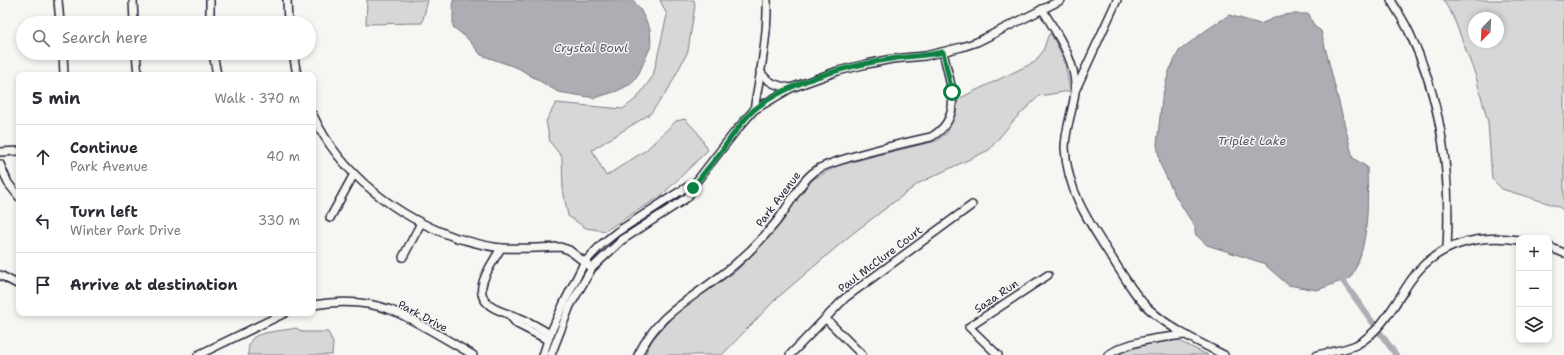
<!DOCTYPE html>
<meta charset="utf-8">
<style>
body{margin:0;font-family:"Shantell Sans",sans-serif;background:#f7f7f7;color:#2b2b33}
.controls{position:absolute;right:12px;bottom:12px;display:grid;overflow:hidden;border-radius:8px;box-shadow:0 2px 6px #0003}
.controls button{width:36px;height:36px;display:grid;place-items:center;padding:0;border:0;border-bottom:1px solid #e1e1e2;background:#fff;color:#2b2b33;font:20px sans-serif}
.compass{position:absolute;left:1468px;top:12px;width:36px;height:36px;border-radius:50%;background:#fff;box-shadow:0 2px 6px #0003;rotate:204deg}
.stop{position:absolute;width:12px;height:12px;margin:-9px;border:3px solid #0b8043;border-radius:50%;background:#fff}
.stop.end{background:#0b8043;border-color:#fff;box-shadow:0 1px 4px #0008}
.list{margin:0;padding:0;list-style:none}
h2{display:flex;justify-content:space-between;align-items:center;height:52px;margin:0;padding:0 16px;font-size:17px}
h2 small{font-size:13px;font-weight:400;color:#7c7c81}
.list li{display:grid;grid-template-columns:26px 1fr auto;gap:12px;align-items:center;box-sizing:border-box;height:64px;padding:0 16px;border-top:1px solid #e1e1e2}
.list b{display:block;font-size:15px;white-space:nowrap}
.list p{margin:0;font-size:13px;white-space:nowrap;color:#7c7c81}
.list em{font-size:13px;font-style:normal;color:#7c7c81}
.icon{flex:none;width:22px;height:22px;fill:none;stroke:currentColor;stroke-width:2;stroke-linecap:round;stroke-linejoin:round}
.map{position:relative;flex:none;width:1564px;height:355px;overflow:hidden}
.search{position:absolute;background:#fff;box-shadow:0 2px 6px #0003;left:16px;top:16px;width:300px;height:44px;display:flex;align-items:center;gap:10px;box-sizing:border-box;padding:0 14px;border-radius:22px;color:#7c7c81;font-size:15px}
.panel{position:absolute;background:#fff;box-shadow:0 2px 6px #0003;left:16px;top:72px;width:300px;height:244px;border-radius:8px}
.map>svg:first-child{display:block}
.green{fill:#d7d7d7;stroke:#7c7c89;fill-rule:evenodd}
.water{fill:#adadb3;stroke:#757583}
.lines{fill:none;stroke-linecap:round;stroke-linejoin:round}
.canal{stroke:#adadb3;stroke-width:6}
.minor-casing{stroke:#22223b;stroke-width:10}
.minor{stroke:#f6f6f2;stroke-width:7}
.route{stroke:#0b8043;stroke-width:5}
.labels{text-anchor:middle;stroke-width:3;stroke-linejoin:round;paint-order:stroke}
.street-label{font-size:11px;fill:#22223b;stroke:#f6f6f2}
.water-label{font-size:12px;font-style:italic;fill:#535365;stroke:#f6f6f2}
</style>
<div class="map">
<svg width="1564" height="355" viewBox="0 0 1564 355">
<rect width="100%" height="100%" fill="#f6f6f2"/>
<filter id="ink" filterUnits="userSpaceOnUse"><feTurbulence type="fractalNoise" baseFrequency=".025" numOctaves="2"/><feDisplacementMap in="SourceGraphic" scale="8" xChannelSelector="R" yChannelSelector="G"/><feConvolveMatrix kernelMatrix="1 2 1 2 8 2 1 2 1" color-interpolation-filters="sRGB"/></filter>
<g filter="url(#ink)">
<g class="green">
<path d="M367,0H428L422,23L366,24Z"/>
<path d="M660,0H694L695,5L688,51L668,90L650,114L592,150L606,176L646,150L676,121L685,119L698,133L708,150L661,196L605,231L586,228L568,216L563,190L562,157L550,142L546,121L556,103L623,109L637,98L653,76L667,15Z"/>
<path d="M1443,0H1564V210L1557,206L1502,189L1492,179L1488,122L1476,77L1453,16ZM1474,18H1498V42H1474Z"/>
<path d="M1050,33C1064,55 1066,66 1070,91L1039,96L1015,119L989,150L919,183L852,234L776,299L722,355H645L652,340L678,311L736,271L757,249L812,180L837,166L878,155L936,141L947,133L956,113L958,99L1035,62L1043,51L1048,36Z"/>
<path d="M296,328L303,332H328L333,343L332,355H248C248,349 249,341 254,337C264,331 284,331 296,328Z"/>
<path d="M1178,339L1185,344L1208,355H1114C1134,344 1157,342 1178,339Z"/>
</g>
<g class="water">
<path d="M453,0H633L640,9L650,29L651,46L639,73L631,84L617,91L595,98L558,92L518,68L481,55L467,38L453,27Z"/>
<path d="M1291,14H1309L1314,26L1321,31L1353,158L1367,167C1368,196 1369,235 1358,262C1356,268 1353,273 1350,278L1317,290L1288,285L1263,263L1207,245L1195,234V227L1176,197L1160,164L1157,144L1162,98L1169,71L1179,51L1205,31L1229,15L1260,24L1279,16Z"/>
</g>
<g class="lines">
<path class="canal" d="M1343,281L1396,355"/>
<defs>
<g id="minor">
<path d="M58,0L60,23"/>
<path d="M133,0L134,23"/>
<path d="M287,0L288,23"/>
<path d="M1391,0C1397,11 1405,22 1410,34C1442,101 1451,175 1447,248"/>
<path d="M1042,9C1057,34 1077,61 1075,92C1073,111 1065,129 1065,148C1067,191 1090,224 1112,258C1123,275 1134,295 1149,309C1171,329 1198,342 1224,355"/>
<path d="M210,23V0"/>
<path d="M63,53L64,75"/>
<path d="M136,53L138,75"/>
<path d="M213,53L217,75"/>
<path d="M293,53L297,75"/>
<path d="M760,71C767,83 778,86 791,88"/>
<path d="M1076,89L1117,0"/>
<path d="M754,110C760,74 768,37 767,0"/>
<path d="M313,115C340,174 397,217 457,238C472,242 487,247 502,248C521,249 541,248 560,247L569,250L592,268"/>
<path d="M0,152L19,151"/>
<path d="M0,164L8,183L19,197"/>
<path d="M330,218L354,174"/>
<path d="M1549,247L1564,253"/>
<path d="M501,248C495,259 484,273 482,286C478,308 505,312 520,318C530,322 540,328 550,334"/>
<path d="M403,257L421,223"/>
<path d="M0,275L19,285"/>
<path d="M313,305C341,300 374,301 400,314C425,326 449,341 473,355"/>
<path d="M509,315L517,324L548,340"/>
<path d="M825,318L862,355"/>
<path d="M198,355L285,313"/>
<path d="M543,355L550,334L564,303L584,263L602,244L617,232L682,190L696,182"/>
<path d="M551,355L570,306L592,268L622,240L688,197L696,182L734,133L754,110L791,88L838,71L867,64L892,59L925,56L962,47L977,42L1061,0"/>
<path d="M638,355C657,316 683,304 715,280C733,267 750,252 765,235C770,229 777,222 782,214C793,199 803,177 820,168C830,163 841,160 851,157C877,149 904,143 931,137C965,118 950,83 943,52"/>
<path d="M790,355L845,298L972,205"/>
<path d="M998,355L969,327L1048,275"/>
<path d="M1108,355C1130,340 1159,338 1185,335"/>
<path d="M1317,355C1330,352 1344,350 1356,345C1382,331 1395,303 1411,280C1436,244 1477,234 1519,240"/>
</g>
</defs>
<use href="#minor" class="minor-casing"/>
<use href="#minor" class="minor"/>
</g>
</g>
<g class="lines" filter="url(#ink)">
<path class="route" d="M693,188C700,177 709,167 717,157C729,141 740,122 755,109C791,81 846,66 891,59C909,56 926,56 943,52L952,92"/>
</g>
<g class="labels">
<g class="street-label">
<text transform="translate(778 199) rotate(-53)" y="4">Park Avenue</text>
<text transform="translate(880 259) rotate(-37)" y="4">Paul McClure Court</text>
<text transform="translate(996 296) rotate(-34)" y="4">Saza Run</text>
<text transform="translate(423 316) rotate(28)" y="4">Park Drive</text>
</g>
<g class="water-label">
<text x="591" y="52">Crystal Bowl</text>
<text x="1252" y="145">Triplet Lake</text>
</g>
</g>
</svg>
<div class="controls">
<button>+</button>
<button>−</button>
<button><svg class="icon" aria-label="layers" viewBox="0 0 24 24"><path d="M12 4l9 5-9 5-9-5zM3 14l9 5 9-5"/></svg></button>
</div>
<svg class="compass" viewBox="-18 -18 36 36"><path d="M0-13l5 13h-10z" fill="#e53935"/><path d="M0 13l5-13h-10z" fill="#7c7c81"/></svg>
<div class="stop" style="left:952px;top:92px"></div>
<div class="stop end" style="left:693px;top:188px"></div>
<div class="search"><svg class="icon" aria-label="search" viewBox="0 0 24 24"><circle cx="10" cy="10" r="6"/><path d="M15 15l6 6"/></svg>Search here</div>
<section class="panel">
<h2>5 min<small>Walk · 370 m</small></h2>
<ul class="list">
<li><svg class="icon" aria-label="ahead" viewBox="0 0 24 24"><path d="M12 20V5M6 11l6-6 6 6"/></svg><div><b>Continue</b><p>Park Avenue</p></div><em>40 m</em></li>
<li><svg class="icon" aria-label="left" viewBox="0 0 24 24"><path d="M17 20v-9H6M10 6l-5 5 5 5"/></svg><div><b>Turn left</b><p>Winter Park Drive</p></div><em>330 m</em></li>
<li><svg class="icon" aria-label="arrive" viewBox="0 0 24 24"><path d="M6 21V4h12l-3 4 3 4H6"/></svg><div><b>Arrive at destination</b></div></li>
</ul>
</section>
</div>
